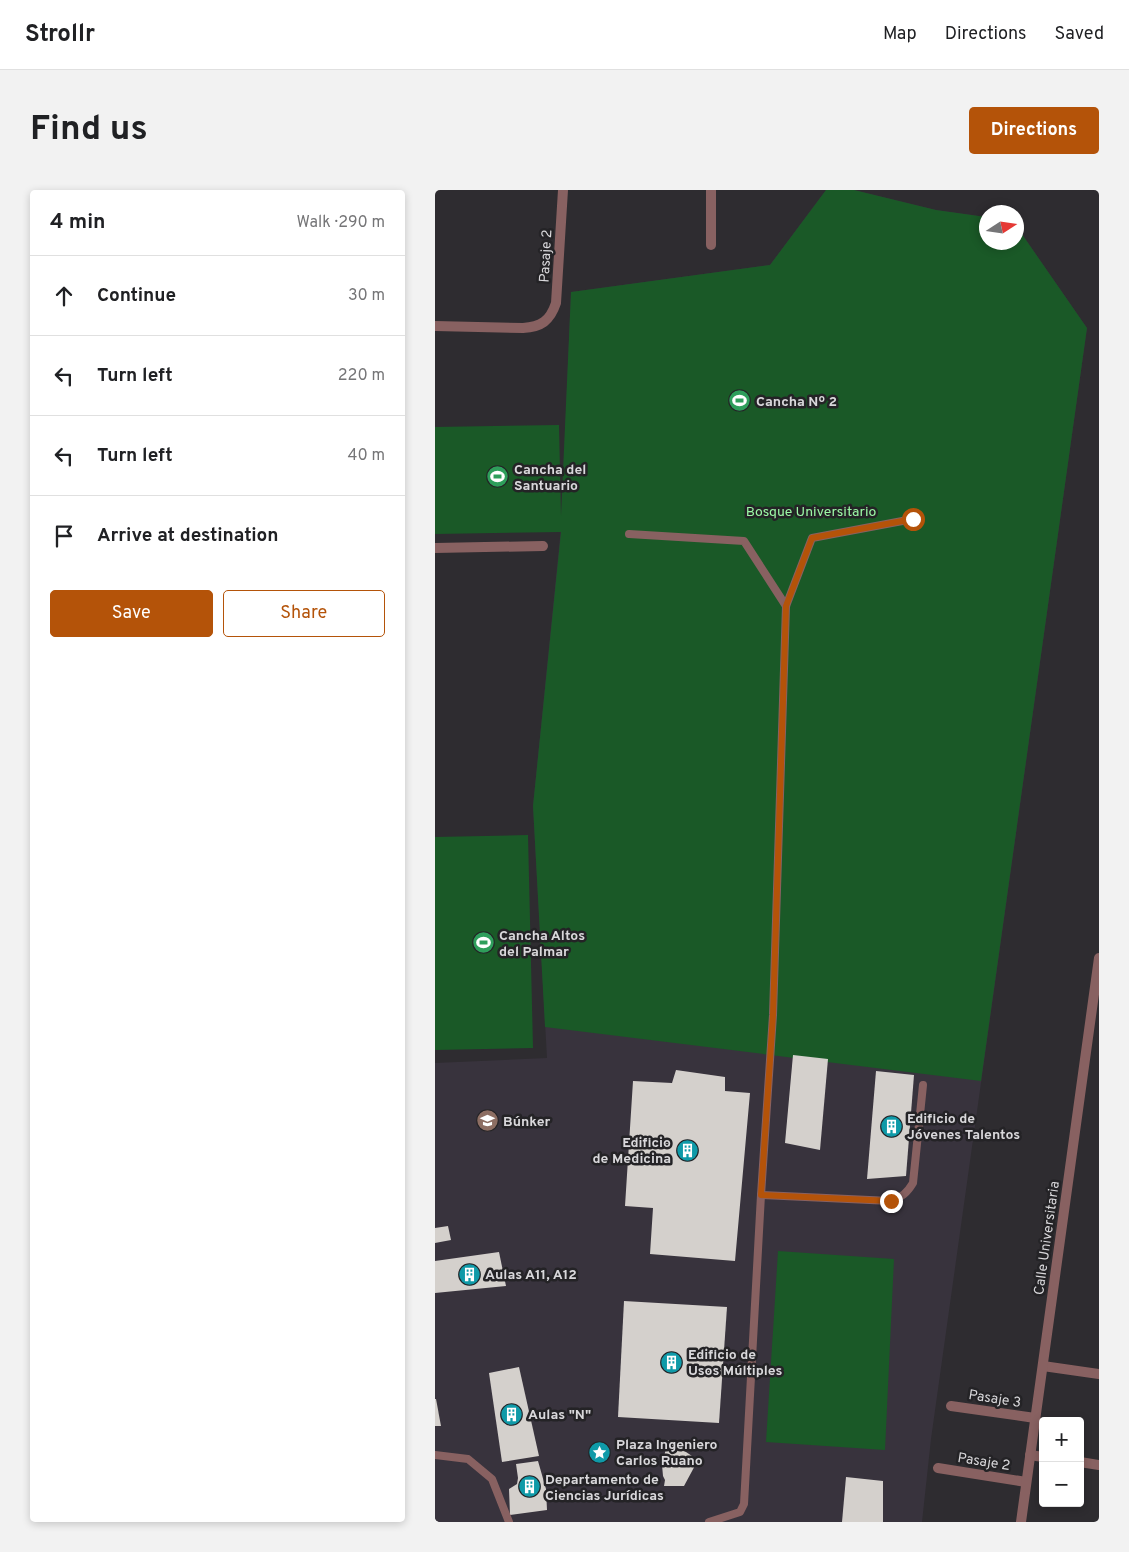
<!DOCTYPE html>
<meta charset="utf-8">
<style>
body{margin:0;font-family:Overpass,sans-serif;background:#f2f2f2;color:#202124}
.controls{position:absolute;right:15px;bottom:15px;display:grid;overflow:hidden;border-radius:5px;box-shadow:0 2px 8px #0003}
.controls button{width:45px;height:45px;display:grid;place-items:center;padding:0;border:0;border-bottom:1px solid #e0e0e0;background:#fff;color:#202124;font:25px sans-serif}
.compass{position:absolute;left:544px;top:15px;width:45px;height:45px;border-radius:50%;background:#fff;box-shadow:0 2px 8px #0003;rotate:78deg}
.stop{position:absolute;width:15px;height:15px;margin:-11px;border:4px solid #b45309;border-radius:50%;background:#fff}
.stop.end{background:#b45309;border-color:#fff;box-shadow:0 1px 5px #0008}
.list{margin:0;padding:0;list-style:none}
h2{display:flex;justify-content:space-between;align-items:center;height:65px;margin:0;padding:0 20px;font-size:21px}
h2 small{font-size:16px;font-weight:400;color:#757577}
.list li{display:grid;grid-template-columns:32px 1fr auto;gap:15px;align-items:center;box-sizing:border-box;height:80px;padding:0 20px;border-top:1px solid #e0e0e0}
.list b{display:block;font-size:19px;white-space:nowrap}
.list em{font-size:16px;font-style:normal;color:#757577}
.actions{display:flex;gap:10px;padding:15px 20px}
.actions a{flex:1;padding:11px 0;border:1px solid #b45309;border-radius:5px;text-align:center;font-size:18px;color:#b45309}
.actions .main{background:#b45309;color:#fff}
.icon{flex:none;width:28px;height:28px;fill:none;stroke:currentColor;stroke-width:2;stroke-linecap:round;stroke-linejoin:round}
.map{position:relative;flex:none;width:664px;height:1332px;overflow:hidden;border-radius:5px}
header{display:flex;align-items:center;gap:30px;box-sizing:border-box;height:70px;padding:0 25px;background:#fff;border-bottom:1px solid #e0e0e0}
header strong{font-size:24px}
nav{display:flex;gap:28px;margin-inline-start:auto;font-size:18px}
.intro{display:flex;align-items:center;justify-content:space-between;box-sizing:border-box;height:120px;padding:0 30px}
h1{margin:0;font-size:35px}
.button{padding:12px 22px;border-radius:5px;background:#b45309;color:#fff;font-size:18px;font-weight:700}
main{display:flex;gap:30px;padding:0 30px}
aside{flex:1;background:#fff;border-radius:5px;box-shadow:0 2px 8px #0003}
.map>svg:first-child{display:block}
.built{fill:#38333d}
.green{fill:#1a5927}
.building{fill:#d4d0cc}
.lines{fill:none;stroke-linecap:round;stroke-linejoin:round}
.lane{stroke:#886161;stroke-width:8}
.street{stroke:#886161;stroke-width:10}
.route{stroke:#b45309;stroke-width:6}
.labels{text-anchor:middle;stroke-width:5;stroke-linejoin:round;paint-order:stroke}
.street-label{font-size:14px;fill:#d9d8db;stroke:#242326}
.poi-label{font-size:14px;font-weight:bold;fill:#d9d8db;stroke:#242326;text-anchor:start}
.park-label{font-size:14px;fill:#9bf8a5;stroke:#242326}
</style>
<header>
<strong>Strollr</strong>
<nav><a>Map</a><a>Directions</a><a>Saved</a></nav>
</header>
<div class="intro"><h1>Find us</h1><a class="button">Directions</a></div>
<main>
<aside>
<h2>4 min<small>Walk · 290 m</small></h2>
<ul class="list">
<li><svg class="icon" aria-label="ahead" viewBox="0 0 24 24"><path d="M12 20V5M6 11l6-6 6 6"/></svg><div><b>Continue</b></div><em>30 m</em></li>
<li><svg class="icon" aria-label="left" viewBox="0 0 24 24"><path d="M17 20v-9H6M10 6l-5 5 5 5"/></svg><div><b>Turn left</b></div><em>220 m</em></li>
<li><svg class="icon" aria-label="left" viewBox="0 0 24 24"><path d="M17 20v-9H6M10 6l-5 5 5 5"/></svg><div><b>Turn left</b></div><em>40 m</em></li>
<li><svg class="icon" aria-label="arrive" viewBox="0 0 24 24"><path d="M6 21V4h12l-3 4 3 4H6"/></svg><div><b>Arrive at destination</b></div></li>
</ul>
<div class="actions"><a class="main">Save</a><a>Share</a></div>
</aside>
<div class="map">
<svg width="664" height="1332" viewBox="0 0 664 1332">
<rect width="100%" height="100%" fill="#2e2c30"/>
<path class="built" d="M391,0H419L501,20L551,27L552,52H582V37L652,138L496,1249L487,1332H0V873L112,868L98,616L126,338L136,102L335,75Z"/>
<g class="green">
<path d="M391,0H419L501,20L551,27L552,52H582V37L652,138L546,891L110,837L98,616L126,342L0,344V237L124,235L126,326L136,102L335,75Z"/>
<path d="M93,645L98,858L0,860V647Z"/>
<path d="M343,1061L459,1069L450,1260L331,1252Z"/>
</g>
<g class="building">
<path d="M358,865L393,869L385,960L350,953Z"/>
<path d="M241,880L290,887V901L315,903L300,1071L215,1064L218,1018L190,1016L198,891L237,893Z"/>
<path d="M441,881L479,885L471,986L432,989Z"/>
<path d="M13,1036L16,1050L0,1053V1038Z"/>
<path d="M64,1062L71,1096L0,1103V1071Z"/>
<path d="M189,1111L292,1117L284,1233L183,1227Z"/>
<path d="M84,1177L104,1266L67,1272L54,1183Z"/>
<path d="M0,1209H1L6,1236H0Z"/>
<path d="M233,1250L263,1270L249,1296H229L230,1290L228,1286L227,1275Z"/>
<path d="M103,1271L111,1299L112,1320L75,1325L74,1299L82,1294L83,1288L81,1274Z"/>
<path d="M411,1287L448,1291V1332H407Z"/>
</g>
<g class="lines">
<g class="lane">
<path d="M194,344L309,351L351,416"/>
<path d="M326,1005L456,1011C467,1007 472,1003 478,993L488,895"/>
<path d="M0,1265L33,1269L57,1289L74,1332"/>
<path d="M274,1332L305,1322L309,1314L326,1005L338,825L351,416L377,348L478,329"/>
</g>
<g class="street">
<path d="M276,0V55"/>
<path d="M0,136L88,138C106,137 115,131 121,113L128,0"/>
<path d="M0,358L108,356"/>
<path d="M608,1176L664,1184"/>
<path d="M516,1216L600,1228"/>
<path d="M595,1265L608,1267"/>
<path d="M645,1272L664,1275"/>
<path d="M503,1278L591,1292"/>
<path d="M586,1332L664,768"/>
</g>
</g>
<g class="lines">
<path class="route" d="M456,1011L326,1005L338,825L351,416L377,348L478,329"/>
</g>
<defs>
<symbol id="stadium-disc" viewBox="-11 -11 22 22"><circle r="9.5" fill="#2e9e5b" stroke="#242326"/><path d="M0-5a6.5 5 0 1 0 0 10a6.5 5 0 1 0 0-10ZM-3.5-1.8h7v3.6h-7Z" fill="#fff"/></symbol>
<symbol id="university-disc" viewBox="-11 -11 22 22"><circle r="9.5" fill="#8d6e63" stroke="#242326"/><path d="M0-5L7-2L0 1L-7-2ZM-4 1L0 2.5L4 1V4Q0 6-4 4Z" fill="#fff"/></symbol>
<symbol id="building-disc" viewBox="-11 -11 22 22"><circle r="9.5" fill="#0f9aa8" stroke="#242326"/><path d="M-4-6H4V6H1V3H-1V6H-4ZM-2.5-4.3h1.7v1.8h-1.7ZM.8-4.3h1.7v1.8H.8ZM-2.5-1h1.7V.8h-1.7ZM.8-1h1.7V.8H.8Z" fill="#fff"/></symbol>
<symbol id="sight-disc" viewBox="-11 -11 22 22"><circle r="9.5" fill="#0f9aa8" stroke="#242326"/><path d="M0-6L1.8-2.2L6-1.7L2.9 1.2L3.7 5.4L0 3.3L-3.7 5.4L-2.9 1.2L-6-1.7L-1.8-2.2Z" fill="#fff"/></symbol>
</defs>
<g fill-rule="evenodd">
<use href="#stadium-disc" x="292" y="198" width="25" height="25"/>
<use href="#stadium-disc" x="50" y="274" width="25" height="25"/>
<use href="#stadium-disc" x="36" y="740" width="25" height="25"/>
<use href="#university-disc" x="40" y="918" width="25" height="25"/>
<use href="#building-disc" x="444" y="924" width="25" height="25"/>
<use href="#building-disc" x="240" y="948" width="25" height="25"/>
<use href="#building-disc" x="22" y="1072" width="25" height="25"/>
<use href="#building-disc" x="224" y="1160" width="25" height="25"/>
<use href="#building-disc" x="64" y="1212" width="25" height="25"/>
<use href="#sight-disc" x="152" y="1250" width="25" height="25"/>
<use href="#building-disc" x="82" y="1284" width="25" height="25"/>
</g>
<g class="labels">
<g class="street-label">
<text transform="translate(110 66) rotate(-87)" y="5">Pasaje 2</text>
<text transform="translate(611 1048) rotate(-82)" y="5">Calle Universitaria</text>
<text transform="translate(560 1208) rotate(9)" y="5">Pasaje 3</text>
<text transform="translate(549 1271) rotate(9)" y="5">Pasaje 2</text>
</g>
<g class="poi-label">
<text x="321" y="216">Cancha Nº 2</text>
<text x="79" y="284">Cancha del<tspan x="79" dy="16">Santuario</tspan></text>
<text x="64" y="750">Cancha Altos<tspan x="64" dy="16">del Palmar</tspan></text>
<text x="472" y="933">Edificio de<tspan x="472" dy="16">Jóvenes Talentos</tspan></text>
<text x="68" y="936">Búnker</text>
<text x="236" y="957" text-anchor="end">Edificio<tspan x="236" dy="16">de Medicina</tspan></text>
<text x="50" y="1089">Aulas A11, A12</text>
<text x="253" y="1169">Edificio de<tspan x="253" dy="16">Usos Múltiples</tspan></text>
<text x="93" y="1229">Aulas "N"</text>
<text x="181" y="1259">Plaza Ingeniero<tspan x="181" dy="16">Carlos Ruano</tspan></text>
<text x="110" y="1294">Departamento de<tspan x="110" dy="16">Ciencias Jurídicas</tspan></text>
</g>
<g class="park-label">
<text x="376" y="326">Bosque Universitario</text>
</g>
</g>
</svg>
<div class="controls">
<button>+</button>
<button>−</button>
</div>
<svg class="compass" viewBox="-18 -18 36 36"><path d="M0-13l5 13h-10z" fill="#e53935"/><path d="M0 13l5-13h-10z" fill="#757577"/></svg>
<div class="stop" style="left:478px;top:329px"></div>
<div class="stop end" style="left:456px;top:1011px"></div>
</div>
</main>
